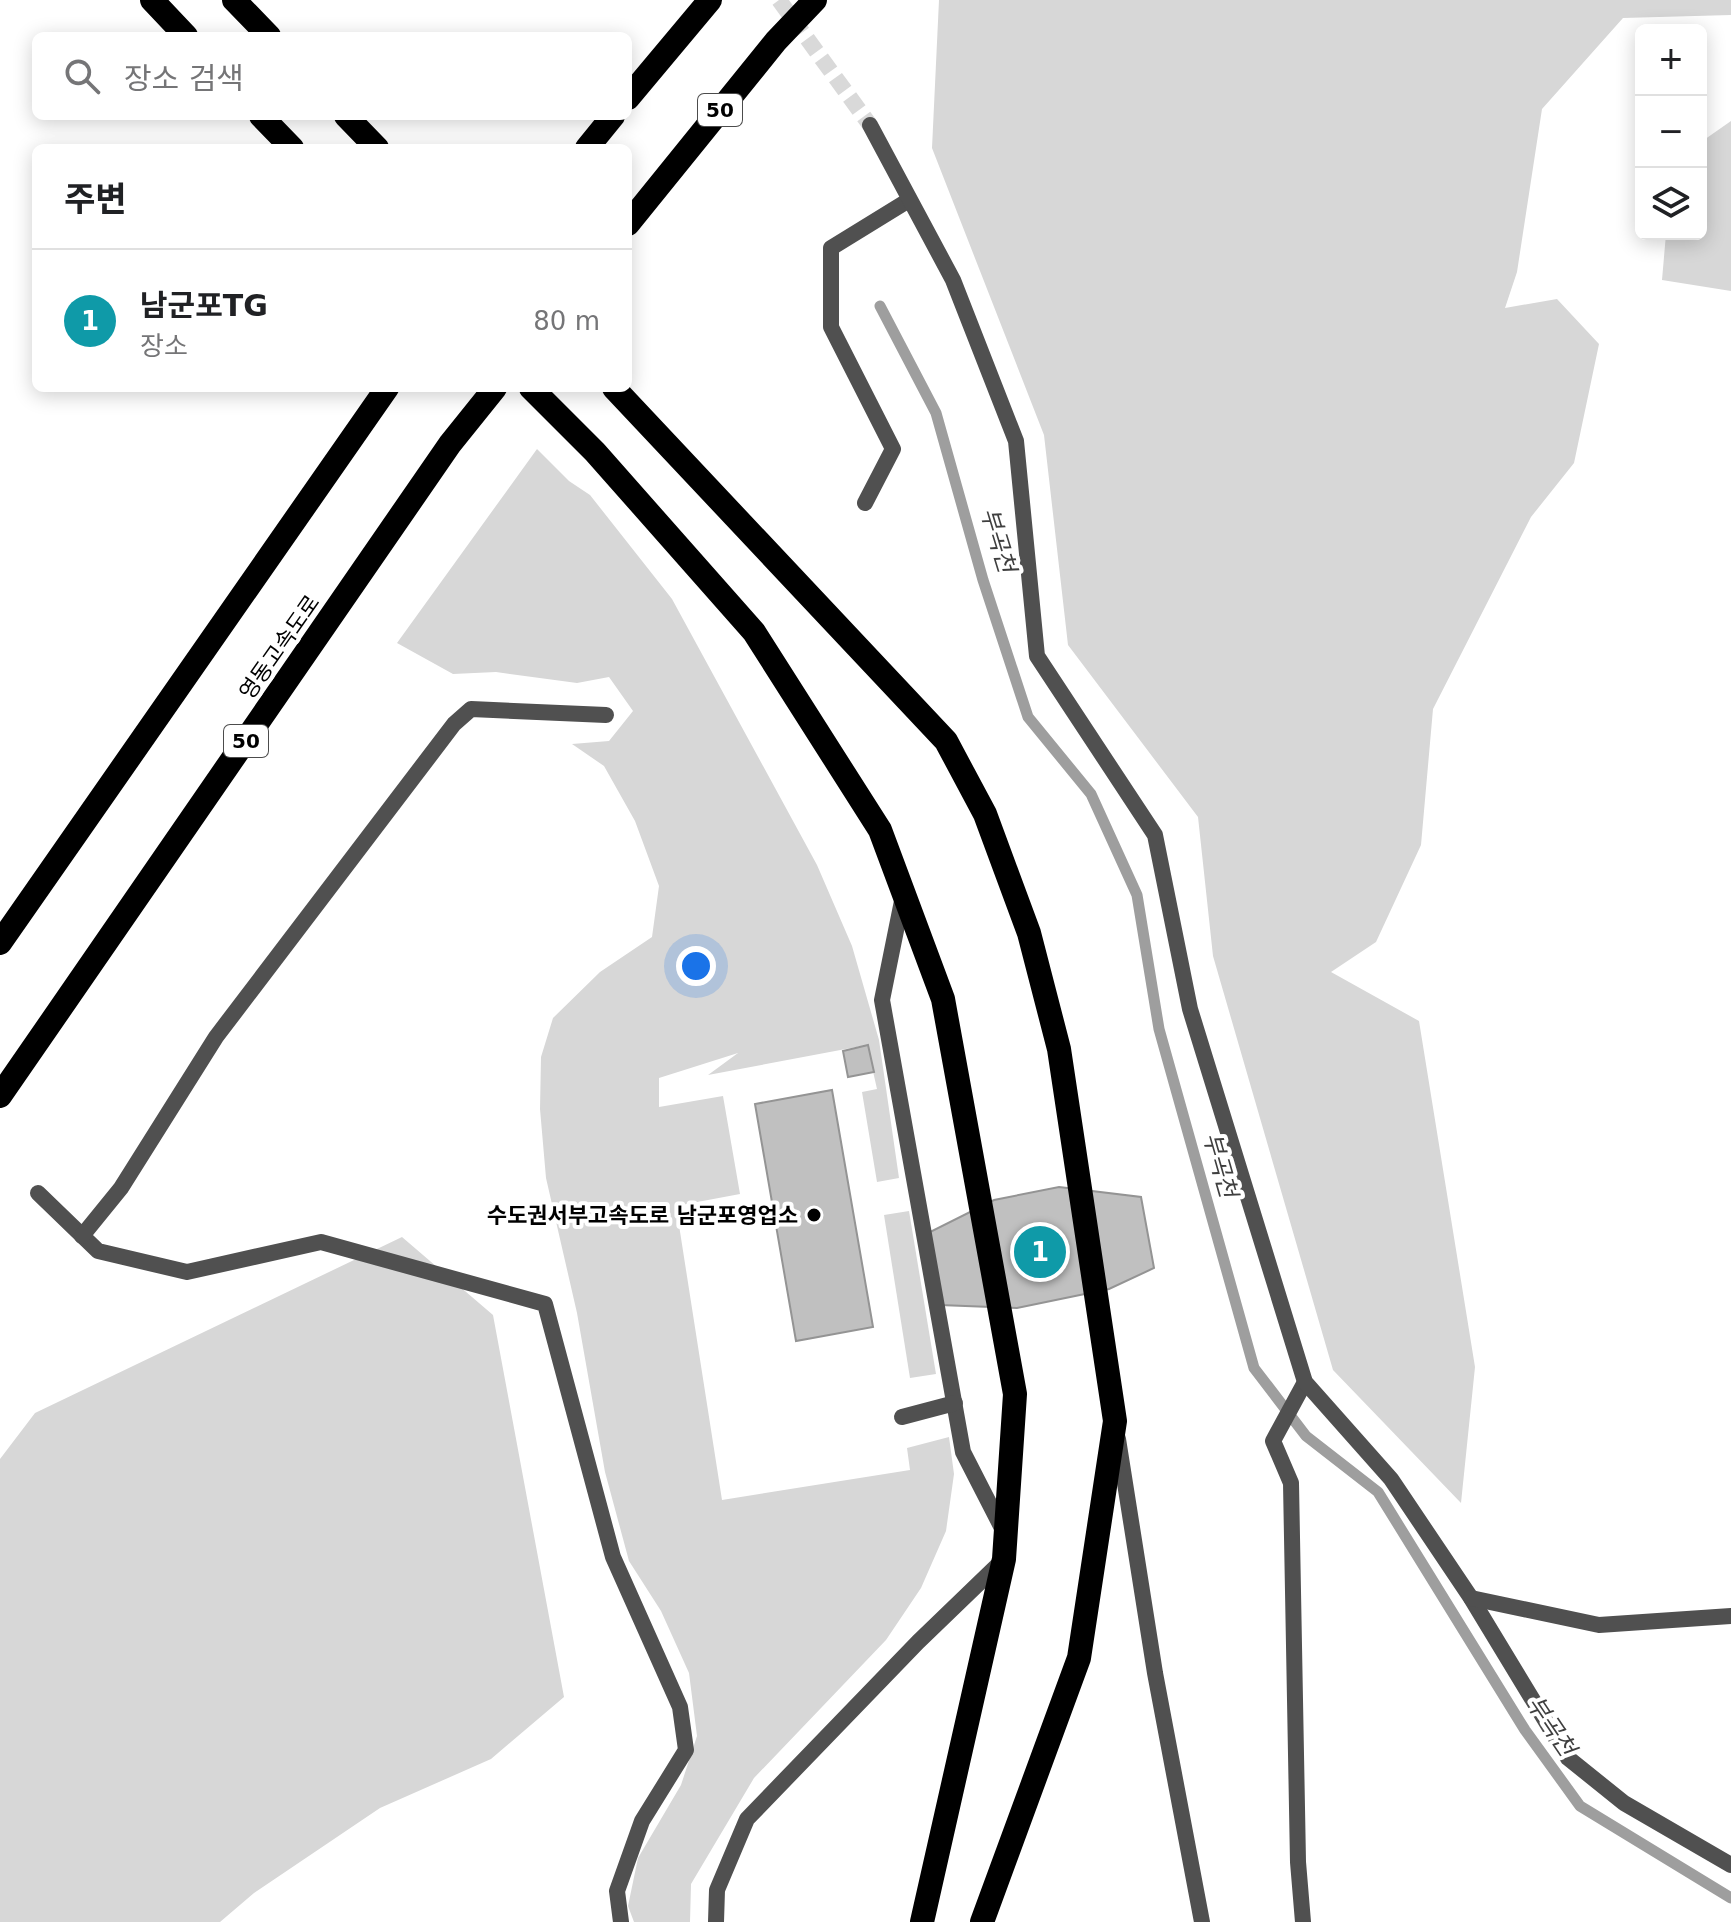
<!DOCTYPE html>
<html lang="ko">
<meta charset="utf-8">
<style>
body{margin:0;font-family:"DejaVu Sans","Noto Sans KR",sans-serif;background:#f6f6f6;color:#202124}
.controls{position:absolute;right:24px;top:24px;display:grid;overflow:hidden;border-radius:12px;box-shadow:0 4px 20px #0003}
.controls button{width:72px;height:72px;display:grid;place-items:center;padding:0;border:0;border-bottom:2px solid #e0e0e0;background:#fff;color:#202124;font:40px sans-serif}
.you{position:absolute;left:696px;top:966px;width:28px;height:28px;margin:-20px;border:6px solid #fff;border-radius:50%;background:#1a73e8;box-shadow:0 0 0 12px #1a73e833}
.badge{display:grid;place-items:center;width:52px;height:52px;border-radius:50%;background:#000;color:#fff;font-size:26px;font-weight:700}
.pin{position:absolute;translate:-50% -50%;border:4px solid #fff;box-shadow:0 2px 8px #0006}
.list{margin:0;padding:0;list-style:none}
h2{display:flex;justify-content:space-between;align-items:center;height:104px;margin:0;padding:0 32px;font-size:34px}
h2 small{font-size:26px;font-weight:400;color:#757577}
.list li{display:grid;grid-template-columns:52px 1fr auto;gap:24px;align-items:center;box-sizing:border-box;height:144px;padding:0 32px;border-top:2px solid #e0e0e0}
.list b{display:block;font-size:30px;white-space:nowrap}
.list p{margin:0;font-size:26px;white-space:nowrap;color:#757577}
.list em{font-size:26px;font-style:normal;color:#757577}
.icon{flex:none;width:44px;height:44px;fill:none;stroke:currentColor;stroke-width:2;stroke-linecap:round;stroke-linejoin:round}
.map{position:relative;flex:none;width:1731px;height:1922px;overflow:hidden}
.search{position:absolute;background:#fff;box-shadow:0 4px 20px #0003;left:32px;top:32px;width:600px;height:88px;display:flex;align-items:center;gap:20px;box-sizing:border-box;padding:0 28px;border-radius:12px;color:#757577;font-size:30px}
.panel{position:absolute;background:#fff;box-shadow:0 4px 20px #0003;left:32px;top:144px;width:600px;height:248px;border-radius:12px}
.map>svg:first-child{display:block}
.green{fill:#d7d7d7}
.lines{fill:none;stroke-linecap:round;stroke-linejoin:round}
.stream{stroke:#9e9e9e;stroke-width:11}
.building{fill:#c0c0c0;stroke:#949494;stroke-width:2}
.minor-tunnel{stroke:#d9d9d9;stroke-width:16;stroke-dasharray:16 8;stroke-linecap:butt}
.service{stroke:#505050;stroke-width:16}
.minor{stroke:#505050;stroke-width:16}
.motorway{stroke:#000;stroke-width:24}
.poi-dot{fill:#000;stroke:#fff;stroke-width:3}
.labels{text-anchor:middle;stroke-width:8;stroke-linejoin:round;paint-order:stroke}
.shield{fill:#fff;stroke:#4c4c4c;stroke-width:2}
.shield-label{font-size:20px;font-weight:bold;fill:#000}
.street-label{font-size:22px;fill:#000;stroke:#fff}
.poi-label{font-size:22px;font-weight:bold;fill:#000;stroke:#fff;text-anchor:end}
.water-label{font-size:24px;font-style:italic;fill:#3f3f3f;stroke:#fff}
</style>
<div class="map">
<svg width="1731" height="1922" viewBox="0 0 1731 1922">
<rect width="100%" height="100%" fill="#fff"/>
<g class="green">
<path d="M939,0H1731V15L1623,18L1542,109L1517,272L1505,308L1557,299L1599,344L1574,463L1531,517L1433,709L1421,845L1376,942L1331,972L1419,1021L1475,1367L1461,1503L1333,1370L1213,956L1198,817L1068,645L1044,435L932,148Z"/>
<path d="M1731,121V291L1662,280L1666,234H1701V142Z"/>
<path d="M537,449L569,481L590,495L672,599L817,865L852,946L879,1040L899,1178L877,1182L862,1092L877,1089L867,1045L708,1075L738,1053L659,1078V1107L723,1096L740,1194L676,1206L722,1500L910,1470L907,1448L949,1437L954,1474L946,1531L921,1588L886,1640L754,1778L691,1884L690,1922H634L628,1906L638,1858L681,1785L697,1736L689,1673L661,1611L629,1561L605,1472L577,1313L546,1178L540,1109L541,1057L553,1018L600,972L652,937L659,886L635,821L604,766L572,744L609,741L633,711L609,677L577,683L496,672L453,674L397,643Z"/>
<path d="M909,1211L936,1374L910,1378L884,1215Z"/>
<path d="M402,1237L493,1315L564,1697L491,1759L380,1808L254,1893L220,1922H0V1459L35,1413Z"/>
</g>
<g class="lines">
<path class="stream" d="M880,306L936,413L983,580L1028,717L1091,794L1137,895L1159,1029L1254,1368L1306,1436L1378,1492L1525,1730L1580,1806L1731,1898"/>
</g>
<g class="building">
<path d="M868,1045L874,1072L848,1077L843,1051Z"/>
<path d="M832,1090L873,1327L796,1341L755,1104Z"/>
<path d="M1059,1187L1141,1197L1154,1268L1109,1289L1017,1308L940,1305L924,1235L994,1200Z"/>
</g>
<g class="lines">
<path class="minor-tunnel" d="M779,0L870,125"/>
<g class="service">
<path d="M865,503L893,449L831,327V248L909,200"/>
<path d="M903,896L882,1000L963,1452L1005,1534"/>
<path d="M38,1193L98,1251L187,1272L321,1242L545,1304L613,1557L680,1707L686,1750L642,1821L617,1891L621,1922"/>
<path d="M82,1236L121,1188L216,1037L454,724L471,709L606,715"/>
<path d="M902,1417L955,1403"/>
<path d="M1118,1439L1155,1673L1202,1922"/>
<path d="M716,1922L717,1890L747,1819L918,1642L1003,1560"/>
<path d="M1303,1922L1298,1862L1291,1483L1273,1441L1305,1382"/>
</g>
<g class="minor">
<path d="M870,125L953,280L1016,441L1037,656L1155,835L1190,1009L1305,1382L1391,1479L1471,1598L1568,1758L1624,1803L1731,1865"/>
<path d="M1471,1598L1599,1625L1731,1616"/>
</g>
<g class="motorway">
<path d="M152,0L186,36"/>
<path d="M234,0L269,36"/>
<path d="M628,98L710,0"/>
<path d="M261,116L292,148"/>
<path d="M346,116L377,148"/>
<path d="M587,148L613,116"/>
<path d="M628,224L776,41L815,0"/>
<path d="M531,388L595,452L754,632L880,830L943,999L1015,1394L1004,1559L922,1922"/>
<path d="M614,388L946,741L985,814L1029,933L1059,1049L1115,1421L1079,1658L982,1922"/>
<path d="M0,943L387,388"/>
<path d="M0,1096L450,444L495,388"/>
</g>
</g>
<circle class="poi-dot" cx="814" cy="1215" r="8"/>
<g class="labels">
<g class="shield">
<rect x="698" y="94" width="44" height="32" rx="6"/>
<rect x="224" y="725" width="44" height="32" rx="6"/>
</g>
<g class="shield-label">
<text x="720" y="117">50</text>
<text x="246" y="748">50</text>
</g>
<g class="street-label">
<text transform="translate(279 647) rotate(-55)" y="8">영동고속도로</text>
</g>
<g class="poi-label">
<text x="798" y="1223">수도권서부고속도로 남군포영업소</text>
</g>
<g class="water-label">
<text transform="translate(998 540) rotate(73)" y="8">부곡천</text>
<text transform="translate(1220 1165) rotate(74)" y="8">부곡천</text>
<text transform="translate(1551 1726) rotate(56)" y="8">부곡천</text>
</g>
</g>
</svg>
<div class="controls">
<button>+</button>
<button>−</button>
<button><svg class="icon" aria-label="layers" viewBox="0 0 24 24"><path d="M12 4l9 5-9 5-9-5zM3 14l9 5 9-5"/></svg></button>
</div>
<div class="you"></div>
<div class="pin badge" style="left:1040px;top:1252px;background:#0f9aa8">1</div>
<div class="search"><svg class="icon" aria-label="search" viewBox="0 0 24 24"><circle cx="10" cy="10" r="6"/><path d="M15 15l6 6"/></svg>장소 검색</div>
<section class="panel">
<h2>주변<small></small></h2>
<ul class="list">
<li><span class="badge" style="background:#0f9aa8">1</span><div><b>남군포TG</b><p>장소</p></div><em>80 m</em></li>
</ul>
</section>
</div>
